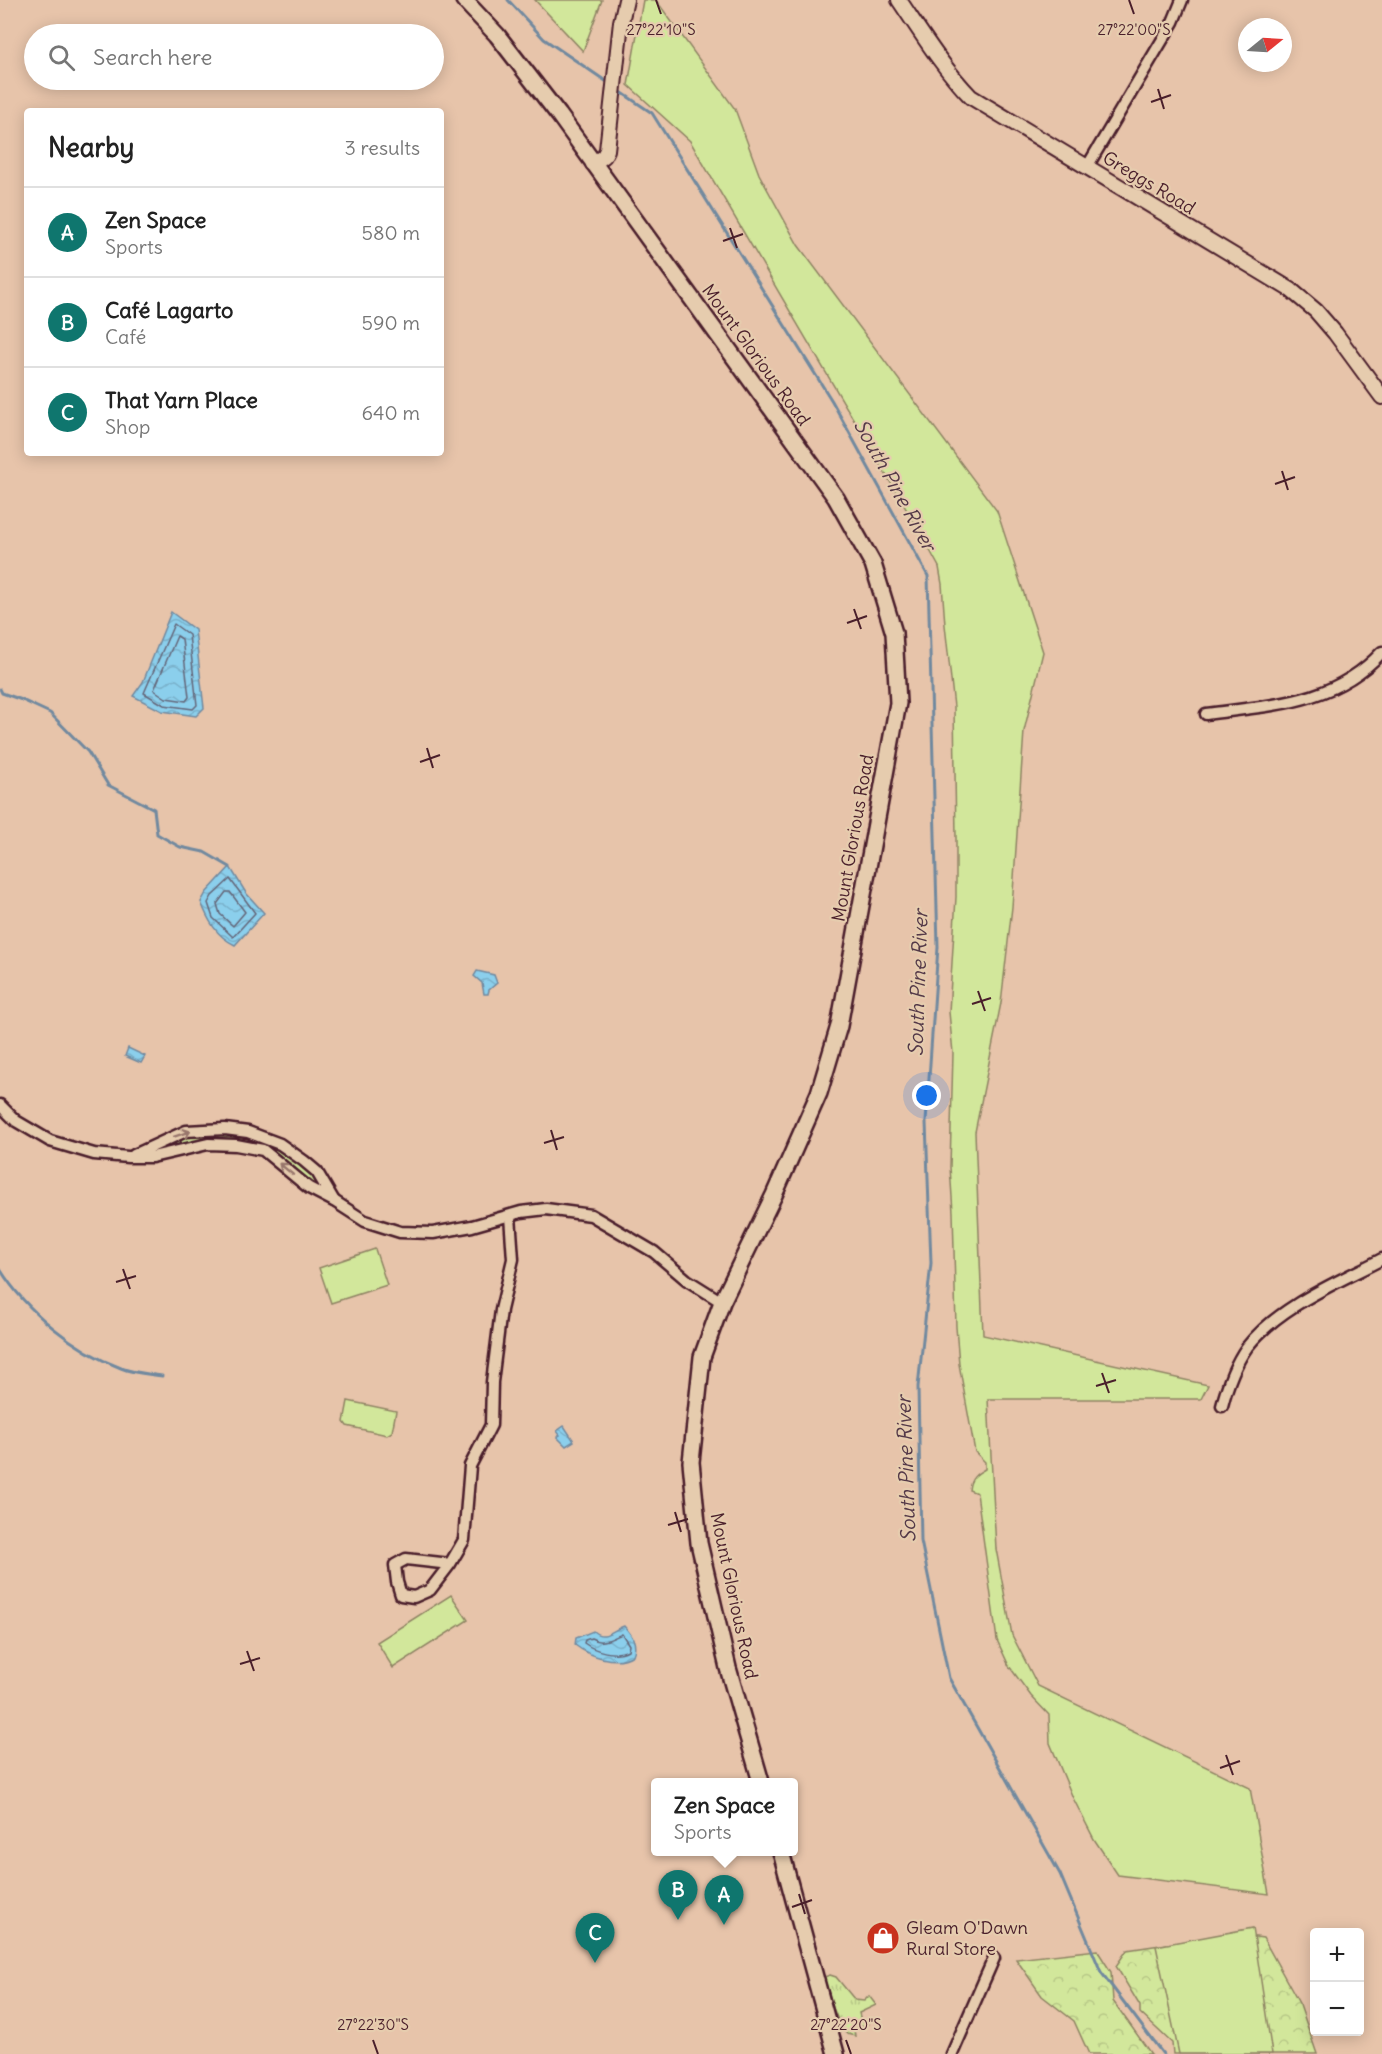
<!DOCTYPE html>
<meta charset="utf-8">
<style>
body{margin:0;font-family:Delius,sans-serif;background:#f2f2f2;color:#222}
.controls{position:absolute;right:18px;bottom:18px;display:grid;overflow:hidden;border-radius:6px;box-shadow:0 3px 15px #0003}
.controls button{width:54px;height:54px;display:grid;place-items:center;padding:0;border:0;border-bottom:2px solid #e0e0e0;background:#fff;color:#222;font:30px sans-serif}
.compass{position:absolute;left:1238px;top:18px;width:54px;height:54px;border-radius:50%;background:#fff;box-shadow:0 3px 15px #0003;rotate:72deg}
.you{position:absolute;left:927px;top:1096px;width:21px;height:21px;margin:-15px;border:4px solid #fff;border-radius:50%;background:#1a73e8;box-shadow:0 0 0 9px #1a73e833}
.badge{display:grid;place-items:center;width:39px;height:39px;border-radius:50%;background:#0f766e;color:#fff;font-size:20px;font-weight:700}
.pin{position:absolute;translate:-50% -50px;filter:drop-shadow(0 2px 3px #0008)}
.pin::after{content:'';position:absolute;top:32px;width:21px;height:18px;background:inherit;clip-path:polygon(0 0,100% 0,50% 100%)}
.popup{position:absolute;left:651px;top:1778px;width:147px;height:78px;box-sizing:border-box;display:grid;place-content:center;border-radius:6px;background:#fff;filter:drop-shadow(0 2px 4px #0005);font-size:20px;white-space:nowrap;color:#767676}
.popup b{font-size:22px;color:#222}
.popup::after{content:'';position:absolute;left:50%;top:100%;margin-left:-12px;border:12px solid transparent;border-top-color:#fff}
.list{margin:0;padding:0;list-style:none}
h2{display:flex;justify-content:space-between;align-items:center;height:78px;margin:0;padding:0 24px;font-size:26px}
h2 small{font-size:20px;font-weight:400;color:#767676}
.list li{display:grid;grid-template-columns:39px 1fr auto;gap:18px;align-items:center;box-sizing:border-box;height:90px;padding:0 24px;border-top:2px solid #e0e0e0}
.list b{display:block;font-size:22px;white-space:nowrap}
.list p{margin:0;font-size:20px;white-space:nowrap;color:#767676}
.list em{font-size:20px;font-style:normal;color:#767676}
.icon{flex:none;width:33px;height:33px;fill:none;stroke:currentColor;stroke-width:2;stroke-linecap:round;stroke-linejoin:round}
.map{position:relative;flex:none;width:1382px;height:2054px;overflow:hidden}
.search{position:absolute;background:#fff;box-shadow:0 3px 15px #0003;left:24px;top:24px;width:420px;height:66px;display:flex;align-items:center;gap:15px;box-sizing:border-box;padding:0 21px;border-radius:33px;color:#767676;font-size:22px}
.panel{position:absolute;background:#fff;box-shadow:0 3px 15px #0003;left:24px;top:108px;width:420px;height:348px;border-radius:6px}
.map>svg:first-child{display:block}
.grass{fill:url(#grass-tufts);stroke:#8e8363;stroke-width:1.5}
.forest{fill:url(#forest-crowns);stroke:#8e8363;stroke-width:1.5}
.park{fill:#d2e79b;stroke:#8e8363;stroke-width:1.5}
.garden{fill:url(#garden-dots);stroke:#8e8363;stroke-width:1.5}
.water{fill:url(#water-waves);stroke:#71899f;stroke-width:1.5}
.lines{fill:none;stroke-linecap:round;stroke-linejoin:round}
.shore{stroke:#646578;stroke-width:1.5}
.stream{stroke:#71899f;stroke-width:3}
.minor-casing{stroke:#4a1f2b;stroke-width:15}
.tertiary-casing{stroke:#4a1f2b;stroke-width:18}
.secondary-casing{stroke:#4a1f2b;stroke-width:20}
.minor{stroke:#e6ccae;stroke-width:10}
.tertiary{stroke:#e6ccae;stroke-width:14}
.secondary{stroke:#e6ccae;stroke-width:15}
.oneway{stroke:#98766c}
.ticks{fill:none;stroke:#4a1f2b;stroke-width:2}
.labels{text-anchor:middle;stroke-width:4.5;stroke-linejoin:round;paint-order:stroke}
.street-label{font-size:18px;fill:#4a1f2b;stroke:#e6ccae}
.poi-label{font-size:18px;fill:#4a1f2b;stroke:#e6ccae;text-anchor:start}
.water-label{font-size:20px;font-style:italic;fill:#543948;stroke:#e6ccae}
.ticks-label{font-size:15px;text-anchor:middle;fill:#4a1f2b;stroke:#e6ccae;stroke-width:4.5;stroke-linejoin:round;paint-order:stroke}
</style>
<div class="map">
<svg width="1382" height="2054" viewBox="0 0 1382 2054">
<defs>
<pattern id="grass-tufts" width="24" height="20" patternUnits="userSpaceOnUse" patternTransform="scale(1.5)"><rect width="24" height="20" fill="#d2e79b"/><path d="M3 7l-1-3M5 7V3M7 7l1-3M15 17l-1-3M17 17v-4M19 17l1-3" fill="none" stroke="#b6c686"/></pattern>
<pattern id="forest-crowns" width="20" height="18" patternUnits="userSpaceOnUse" patternTransform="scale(1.5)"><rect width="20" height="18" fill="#d2e79b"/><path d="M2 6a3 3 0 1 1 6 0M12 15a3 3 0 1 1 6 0" fill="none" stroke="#b6c686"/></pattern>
<pattern id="garden-dots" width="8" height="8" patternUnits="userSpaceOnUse" patternTransform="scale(1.5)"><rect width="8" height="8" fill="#d2e79b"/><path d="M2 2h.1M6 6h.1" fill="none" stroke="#b6c686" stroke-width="1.8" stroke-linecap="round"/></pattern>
<pattern id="water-waves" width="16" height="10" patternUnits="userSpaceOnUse" patternTransform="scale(1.5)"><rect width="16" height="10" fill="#8bcfec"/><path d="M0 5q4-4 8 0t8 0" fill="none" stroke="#79b1cb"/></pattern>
</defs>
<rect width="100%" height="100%" fill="#e7c4aa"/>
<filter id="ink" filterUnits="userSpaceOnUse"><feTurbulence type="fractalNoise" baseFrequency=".0167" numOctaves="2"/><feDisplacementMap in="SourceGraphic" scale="12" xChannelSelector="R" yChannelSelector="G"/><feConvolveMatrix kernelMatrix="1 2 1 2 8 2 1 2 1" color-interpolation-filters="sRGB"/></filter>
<g filter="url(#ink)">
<path class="grass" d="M830,1975L836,1977L855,2000L864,2001L869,1996L876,2005L859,2013L861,2021L868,2024L854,2028L855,2036L847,2034L842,2029L833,2008L824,1977Z"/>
<g class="forest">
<path d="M1234,1934L1263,1938L1300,2005L1317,2054H1173L1172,2043L1140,2013V2006L1116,1966L1127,1950Z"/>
<path d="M1097,1950L1111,1972L1113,2001L1151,2054H1089L1074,2021L1042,1996L1016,1959Z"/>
</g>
<g class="park">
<path d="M535,0H602L583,51Z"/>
<path d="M643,0H656L735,109L759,174L798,245L997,511L1043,652L1024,731L1012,907L1001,1003L975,1132L983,1335L1208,1385L1201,1399H988L996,1549L1012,1635L1038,1686L1250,1788L1269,1894L1118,1875L1094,1839L1073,1798L1050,1743L1049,1715L1031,1696L1009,1666L997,1640L977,1493L969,1490C970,1478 976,1474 985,1469V1462L975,1452L959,1364L956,1327L953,1212L950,1167L953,1053L949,1012L956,897V838L954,707L945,625L942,584L939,567L922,536L690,141L628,85Z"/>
<path d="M375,1249L387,1285L331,1303L319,1268Z"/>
<path d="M348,1401L396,1411L392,1432L387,1435L347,1426L344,1422Z"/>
<path d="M451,1595L468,1620L393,1668L377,1642Z"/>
<path d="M1253,1928L1272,2054H1179L1156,1946Z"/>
</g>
<path class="garden" d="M248,1132L304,1161L334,1201L263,1150L236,1145L152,1157L143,1152L179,1134Z"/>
<g class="water">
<path d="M171,612L195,630L204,708L196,716L162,711L133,696L143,682Z"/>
<path d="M230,867L246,893L264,913L235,945C216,936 208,920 201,902L206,893Z"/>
<path d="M477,971L494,975L497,983L489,990L488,994H484L482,983L474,976Z"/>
<path d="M128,1048L145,1056L141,1063L125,1056Z"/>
<path d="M564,1426L574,1441L566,1446L557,1437L560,1435L557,1431Z"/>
<path d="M624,1626C632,1635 638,1643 633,1655C616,1666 589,1656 575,1645L576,1638L593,1631C604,1641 612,1630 624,1626Z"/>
</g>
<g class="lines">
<g class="shore">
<path d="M174,624L189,635L197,705L193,709L164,705L144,693Z"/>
<path d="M177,636L182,639L189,697L186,701L166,698L154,690Z"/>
<path d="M230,879L255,913L233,937L213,918L208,903L212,896Z"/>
<path d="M226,892H230L245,912L233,926L220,914L217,904Z"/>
<path d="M622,1634L629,1645L628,1650C615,1657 595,1651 584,1643L585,1640L591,1638C603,1645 610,1639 622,1634Z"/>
</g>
<g class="stream">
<path d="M508,0L544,39L610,84"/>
<path d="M618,90L652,113L832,401L928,576L938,947L926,1122L931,1263L918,1387L921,1541L949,1678L1060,1874L1101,1972L1163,2054"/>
<path d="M0,689L2,693L22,700L50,713L88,752L108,785L154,809L157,834L180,847L204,852L230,867"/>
<path d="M0,1269C26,1311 75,1351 121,1368C133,1373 149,1374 162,1376"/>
</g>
<defs>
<g id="minor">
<path d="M1087,167L1173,22L1182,0"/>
<path d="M1206,714C1272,705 1334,704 1382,652"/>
<path d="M0,1105L16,1121L50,1141L94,1154L128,1157H152L208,1144L236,1145L263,1150L309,1188L334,1201L365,1221L400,1232L433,1233L472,1226L521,1212L546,1209L591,1215L654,1252L687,1280L722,1302"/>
<path d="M134,1155L186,1131L225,1129L248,1132L280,1144L304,1161L317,1172L334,1201"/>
<path d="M1222,1406C1227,1386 1235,1364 1247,1347C1279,1306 1337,1283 1382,1259"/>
<path d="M450,1564L406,1559L395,1565L397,1582L401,1595L414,1597L430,1590L450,1564L464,1540L470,1466L491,1425L492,1382L501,1310L513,1259L510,1216"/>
<path d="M952,2054L994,1958"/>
</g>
<g id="tertiary">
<path d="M899,0C922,34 943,68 971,97L1291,290L1316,311L1335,333L1382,397"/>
<path d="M593,164L604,156L607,150L621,22L626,0"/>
</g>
<g id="secondary">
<path d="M464,0L497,35L559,115L836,498L873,564L894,633L898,703L839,1026L819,1093L774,1195L722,1302L702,1357L691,1462L699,1543L728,1668L761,1782"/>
<path d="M781,1852L836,2054"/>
</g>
</defs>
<use href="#minor" class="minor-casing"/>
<use href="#tertiary" class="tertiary-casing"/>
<use href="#secondary" class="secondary-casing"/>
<use href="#minor" class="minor"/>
<use href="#tertiary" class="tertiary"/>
<use href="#secondary" class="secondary"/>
</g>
<defs><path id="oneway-shaft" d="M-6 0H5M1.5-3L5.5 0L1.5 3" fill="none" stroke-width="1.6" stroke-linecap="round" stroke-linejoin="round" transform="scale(1.5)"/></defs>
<g class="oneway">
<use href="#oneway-shaft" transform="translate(182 1134) rotate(-18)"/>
<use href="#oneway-shaft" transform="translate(286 1169) rotate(-141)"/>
</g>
</g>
<path class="ticks" d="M656,0L661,14M1129,0L1134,14M1158,89L1164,109M1151,102L1171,95M730,228L737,248M723,241L743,234M1282,471L1288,490M1275,484L1295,477M854,609L861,629M847,623L867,616M427,748L433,768M420,762L440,755M978,991L985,1011M972,1004L991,998M551,1130L557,1150M544,1143L564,1137M123,1269L130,1289M116,1282L136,1276M1102,1373L1109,1393M1096,1386L1116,1380M675,1512L681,1532M668,1525L688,1519M247,1651L254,1671M240,1664L260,1658M1226,1755L1233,1775M1220,1768L1240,1761M799,1894L805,1914M792,1907L812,1900M373,2040L378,2054M846,2040L851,2054"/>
<defs>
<symbol id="shop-disc" viewBox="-11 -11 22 22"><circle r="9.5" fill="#c8321e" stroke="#e6ccae"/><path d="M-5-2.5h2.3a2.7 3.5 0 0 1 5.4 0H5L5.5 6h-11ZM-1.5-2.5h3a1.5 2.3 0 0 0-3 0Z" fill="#fff"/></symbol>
</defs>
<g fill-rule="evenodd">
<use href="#shop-disc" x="864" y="1919" width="38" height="38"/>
</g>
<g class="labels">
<g class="street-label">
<text transform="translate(1149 183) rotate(31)" y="6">Greggs Road</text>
<text transform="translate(756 355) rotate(54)" y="6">Mount Glorious Road</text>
<text transform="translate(853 838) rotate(-80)" y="6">Mount Glorious Road</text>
<text transform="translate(734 1596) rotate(78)" y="6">Mount Glorious Road</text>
</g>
<g class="poi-label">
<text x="906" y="1934">Gleam O'Dawn<tspan x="906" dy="21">Rural Store</tspan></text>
</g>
<g class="water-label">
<text transform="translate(895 485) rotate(61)" y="7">South Pine River</text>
<text transform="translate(918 983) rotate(-88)" y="7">South Pine River</text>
<text transform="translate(906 1469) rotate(-92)" y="7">South Pine River</text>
</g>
</g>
<g class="ticks-label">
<text x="661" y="35">27°22'10"S</text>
<text x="1134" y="35">27°22'00"S</text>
<text x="373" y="2030">27°22'30"S</text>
<text x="846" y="2030">27°22'20"S</text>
</g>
</svg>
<div class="controls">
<button>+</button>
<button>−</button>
</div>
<svg class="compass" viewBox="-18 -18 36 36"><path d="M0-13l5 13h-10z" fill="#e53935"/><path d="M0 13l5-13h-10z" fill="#767676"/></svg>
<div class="you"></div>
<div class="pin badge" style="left:724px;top:1925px">A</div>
<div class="popup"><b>Zen Space</b>Sports</div>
<div class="pin badge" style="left:678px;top:1920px">B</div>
<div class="pin badge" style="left:595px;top:1963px">C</div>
<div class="search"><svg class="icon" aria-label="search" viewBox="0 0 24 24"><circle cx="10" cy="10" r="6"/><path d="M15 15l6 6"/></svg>Search here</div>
<section class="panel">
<h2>Nearby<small>3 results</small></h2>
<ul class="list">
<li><span class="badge">A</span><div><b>Zen Space</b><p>Sports</p></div><em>580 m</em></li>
<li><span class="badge">B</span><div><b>Café Lagarto</b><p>Café</p></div><em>590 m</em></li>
<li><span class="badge">C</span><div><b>That Yarn Place</b><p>Shop</p></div><em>640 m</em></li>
</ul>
</section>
</div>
